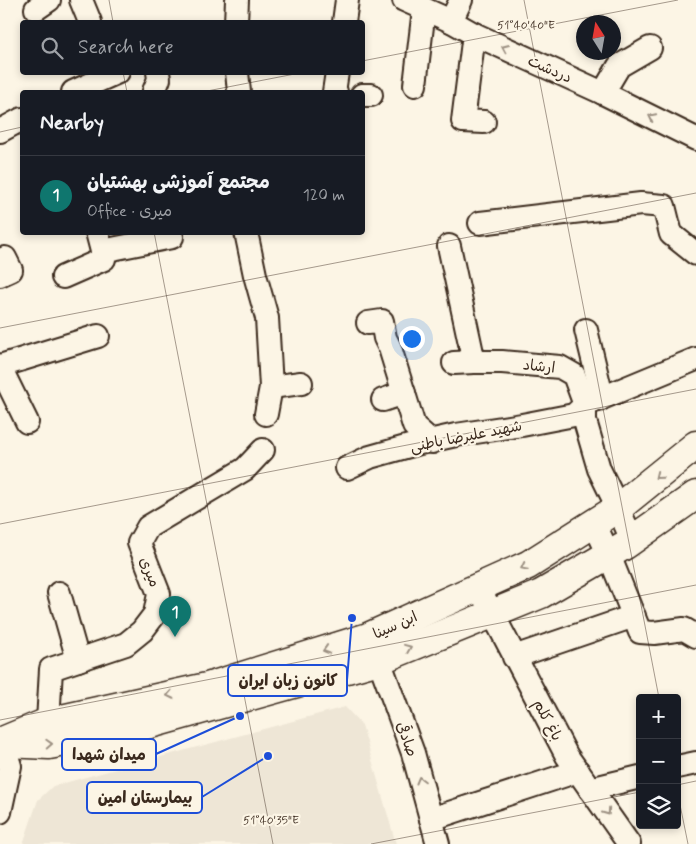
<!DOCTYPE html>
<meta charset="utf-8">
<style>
body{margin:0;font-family:Mynerve,"Playpen Sans Arabic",sans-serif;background:#20242c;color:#f1f3f6}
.controls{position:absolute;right:15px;bottom:15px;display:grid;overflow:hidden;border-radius:5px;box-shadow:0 2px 8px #0003}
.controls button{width:45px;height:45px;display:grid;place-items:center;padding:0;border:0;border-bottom:1px solid #363941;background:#171b24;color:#f1f3f6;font:25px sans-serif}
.compass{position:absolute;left:576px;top:15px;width:45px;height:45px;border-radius:50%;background:#171b24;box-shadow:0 2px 8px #0003;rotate:349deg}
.you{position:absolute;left:411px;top:338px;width:18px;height:18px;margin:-12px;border:4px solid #fff;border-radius:50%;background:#1a73e8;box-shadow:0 0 0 8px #1a73e833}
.badge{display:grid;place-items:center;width:32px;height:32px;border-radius:50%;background:#0f766e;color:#fff;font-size:16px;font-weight:700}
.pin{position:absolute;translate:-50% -41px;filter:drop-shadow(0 1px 2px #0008)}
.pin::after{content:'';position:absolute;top:26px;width:18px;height:15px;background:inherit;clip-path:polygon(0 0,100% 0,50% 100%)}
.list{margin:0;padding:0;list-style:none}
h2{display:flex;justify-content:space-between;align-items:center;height:65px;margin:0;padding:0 20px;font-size:21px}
h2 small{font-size:16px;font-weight:400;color:#9ea1a6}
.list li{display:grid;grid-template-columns:32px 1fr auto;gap:15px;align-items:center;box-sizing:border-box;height:80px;padding:0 20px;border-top:1px solid #363941}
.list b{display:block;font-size:19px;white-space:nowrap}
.list p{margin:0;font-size:16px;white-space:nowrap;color:#9ea1a6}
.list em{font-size:16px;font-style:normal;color:#9ea1a6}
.icon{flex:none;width:28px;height:28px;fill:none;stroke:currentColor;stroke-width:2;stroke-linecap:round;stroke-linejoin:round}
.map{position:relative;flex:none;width:696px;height:844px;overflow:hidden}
.search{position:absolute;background:#171b24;box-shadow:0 2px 8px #0003;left:20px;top:20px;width:345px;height:55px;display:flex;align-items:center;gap:12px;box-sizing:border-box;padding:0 18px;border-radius:5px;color:#9ea1a6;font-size:19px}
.panel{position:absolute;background:#171b24;box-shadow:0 2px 8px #0003;left:20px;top:90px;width:345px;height:145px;border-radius:5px}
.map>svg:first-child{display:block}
.built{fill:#eee6d6}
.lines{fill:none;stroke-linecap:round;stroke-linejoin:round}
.minor-casing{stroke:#3b2a1e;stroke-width:26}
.major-casing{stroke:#3b2a1e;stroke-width:31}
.minor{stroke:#fcf5e5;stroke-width:22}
.major{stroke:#fcf5e5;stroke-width:28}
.oneway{stroke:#9c9082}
.ticks{fill:none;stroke:#3b2a1e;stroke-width:1;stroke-opacity:0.45}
.labels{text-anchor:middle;stroke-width:4.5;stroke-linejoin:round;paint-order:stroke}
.street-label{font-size:15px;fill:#3b2a1e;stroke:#fcf5e5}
.ticks-label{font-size:12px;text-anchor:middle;fill:#3b2a1e;stroke:#fcf5e5;stroke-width:4.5;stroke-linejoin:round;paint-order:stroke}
.leader{fill:none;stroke:#1d4ed8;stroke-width:2}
.callout-dot{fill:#1d4ed8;stroke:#fcf5e5;stroke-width:2}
.callout{fill:#fcf5e5;stroke:#1d4ed8;stroke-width:2}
.callout-label{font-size:16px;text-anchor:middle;font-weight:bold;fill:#3b2a1e}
</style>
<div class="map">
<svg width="696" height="844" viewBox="0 0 696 844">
<rect width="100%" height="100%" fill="#fcf5e5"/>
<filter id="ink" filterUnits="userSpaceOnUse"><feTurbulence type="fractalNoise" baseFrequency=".02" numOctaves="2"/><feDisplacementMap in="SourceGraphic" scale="10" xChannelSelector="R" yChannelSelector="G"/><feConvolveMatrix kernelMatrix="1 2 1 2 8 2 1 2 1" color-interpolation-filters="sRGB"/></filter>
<g filter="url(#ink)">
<path class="built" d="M345,707L362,725L396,844H23L38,800L53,786Z"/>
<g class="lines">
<defs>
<g id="minor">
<path d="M81,0L90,22"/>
<path d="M404,0L451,21L474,34L603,93L696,139"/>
<path d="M36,9L49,0"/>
<path d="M451,21L461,0"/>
<path d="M236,22L237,0"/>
<path d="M344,22L347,0"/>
<path d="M474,34L463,121L484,122"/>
<path d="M237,72L239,92"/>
<path d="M415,85L424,9"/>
<path d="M73,92L118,72"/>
<path d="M155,92L154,91L159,79L158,72"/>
<path d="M336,92H334L337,72"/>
<path d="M603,93L619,66L650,48"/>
<path d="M362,95H371"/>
<path d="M0,131L22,119"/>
<path d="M480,223L641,204L664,206L671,234L696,254"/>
<path d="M246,232L255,275L267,318L271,387L266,414"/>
<path d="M449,246L474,362H502L560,367L574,375L585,405V421L599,469L618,508L632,540"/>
<path d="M102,251L172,237"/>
<path d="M0,275L11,270L5,258"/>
<path d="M63,277L104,259L97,232"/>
<path d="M368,323L382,321L385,338L390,348L414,426L432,442"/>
<path d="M586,330L600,388L599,400"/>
<path d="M454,363L474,362"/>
<path d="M0,366L98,336"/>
<path d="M0,367L27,422"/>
<path d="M271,387L301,383"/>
<path d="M383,400L404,393"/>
<path d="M347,468L370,457L420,443L456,435L522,425L574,415L585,405L696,359"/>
<path d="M594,523L609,555L640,632L654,633L684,629L696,636"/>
<path d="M479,588L567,756L629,844"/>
<path d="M59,593L78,660"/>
<path d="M372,646L379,660L413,753L438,844"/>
<path d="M514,657L634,616"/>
<path d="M48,722L51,669L126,644L142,631L155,614L159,594L139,543L148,527L245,469L263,450"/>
<path d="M0,744L7,756L10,766L0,812"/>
<path d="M677,767L696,763"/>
<path d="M590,789L640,777"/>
<path d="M431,819L578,771"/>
</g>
<g id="major">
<path d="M0,742L48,722L207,687L368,637L528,565L618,508L696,445"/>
<path d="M6,743L49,745L125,731L379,660L541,594L625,545L696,495"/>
</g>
</defs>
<use href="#minor" class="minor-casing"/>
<use href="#major" class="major-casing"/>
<use href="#minor" class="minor"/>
<use href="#major" class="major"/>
</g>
<defs><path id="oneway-chevron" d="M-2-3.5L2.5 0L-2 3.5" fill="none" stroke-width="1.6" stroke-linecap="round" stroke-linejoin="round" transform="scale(1.25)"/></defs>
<g class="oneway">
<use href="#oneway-chevron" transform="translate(505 48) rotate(-156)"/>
<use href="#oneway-chevron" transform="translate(652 117) rotate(-154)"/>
<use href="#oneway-chevron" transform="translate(658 476) rotate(141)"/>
<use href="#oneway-chevron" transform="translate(524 567) rotate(154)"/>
<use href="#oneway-chevron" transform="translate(408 648) rotate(-22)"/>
<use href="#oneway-chevron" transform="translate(326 650) rotate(163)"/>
<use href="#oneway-chevron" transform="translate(170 695) rotate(168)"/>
<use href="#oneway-chevron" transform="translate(49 744) rotate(-3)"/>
<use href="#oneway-chevron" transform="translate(420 780) rotate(-105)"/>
<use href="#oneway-chevron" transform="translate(607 812) rotate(55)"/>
</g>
</g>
<path class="ticks" d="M109,0L113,22M524,0L659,698M362,61L678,0M123,72L127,92M202,92L305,72M0,132L22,127M154,232L273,844M0,328L696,193M0,524L696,389M0,720L696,585M677,785L696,781M677,790L688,844M371,844L640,792"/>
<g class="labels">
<g class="street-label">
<text transform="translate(550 69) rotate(24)" y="5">دردشت</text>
<text transform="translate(539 366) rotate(6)" y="5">ارشاد</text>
<text transform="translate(466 436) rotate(-11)" y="5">شهید علیرضا باطنی</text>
<text transform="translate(150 572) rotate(68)" y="5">میری</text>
<text transform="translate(395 625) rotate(-24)" y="5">ابن سینا</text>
<text transform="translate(548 720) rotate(62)" y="5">باغ کلم</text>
<text transform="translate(407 739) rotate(71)" y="5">صادقی</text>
</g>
</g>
<g class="ticks-label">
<text x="526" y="29">51°40'40"E</text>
<text x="271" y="824">51°40'35"E</text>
</g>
<path class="leader" d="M352 618L347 680M240 716L156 754M268 756L202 797"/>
<g class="callout-dot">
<circle cx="352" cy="618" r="5"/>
<circle cx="240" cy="716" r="5"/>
<circle cx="268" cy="756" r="5"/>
</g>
<g class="callout">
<rect x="228" y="665" width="119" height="31" rx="5"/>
<rect x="62" y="739" width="94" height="31" rx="5"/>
<rect x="87" y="782" width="115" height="31" rx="5"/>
</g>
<g class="callout-label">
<text x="288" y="686">کانون زبان ایران</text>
<text x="109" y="760">میدان شهدا</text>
<text x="145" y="803">بیمارستان امین</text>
</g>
</svg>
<div class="controls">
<button>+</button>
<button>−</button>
<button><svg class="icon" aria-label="layers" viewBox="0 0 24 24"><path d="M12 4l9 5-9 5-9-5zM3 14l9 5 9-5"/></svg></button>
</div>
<svg class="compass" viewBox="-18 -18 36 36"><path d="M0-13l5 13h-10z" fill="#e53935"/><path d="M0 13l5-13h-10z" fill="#9ea1a6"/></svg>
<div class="you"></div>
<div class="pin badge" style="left:175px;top:637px">1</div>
<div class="search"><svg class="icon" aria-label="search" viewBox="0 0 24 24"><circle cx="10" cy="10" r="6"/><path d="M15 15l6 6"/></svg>Search here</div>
<section class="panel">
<h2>Nearby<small></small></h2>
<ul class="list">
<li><span class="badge">1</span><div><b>مجتمع آموزشی بهشتیان</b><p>Office · میری</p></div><em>120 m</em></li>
</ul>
</section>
</div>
